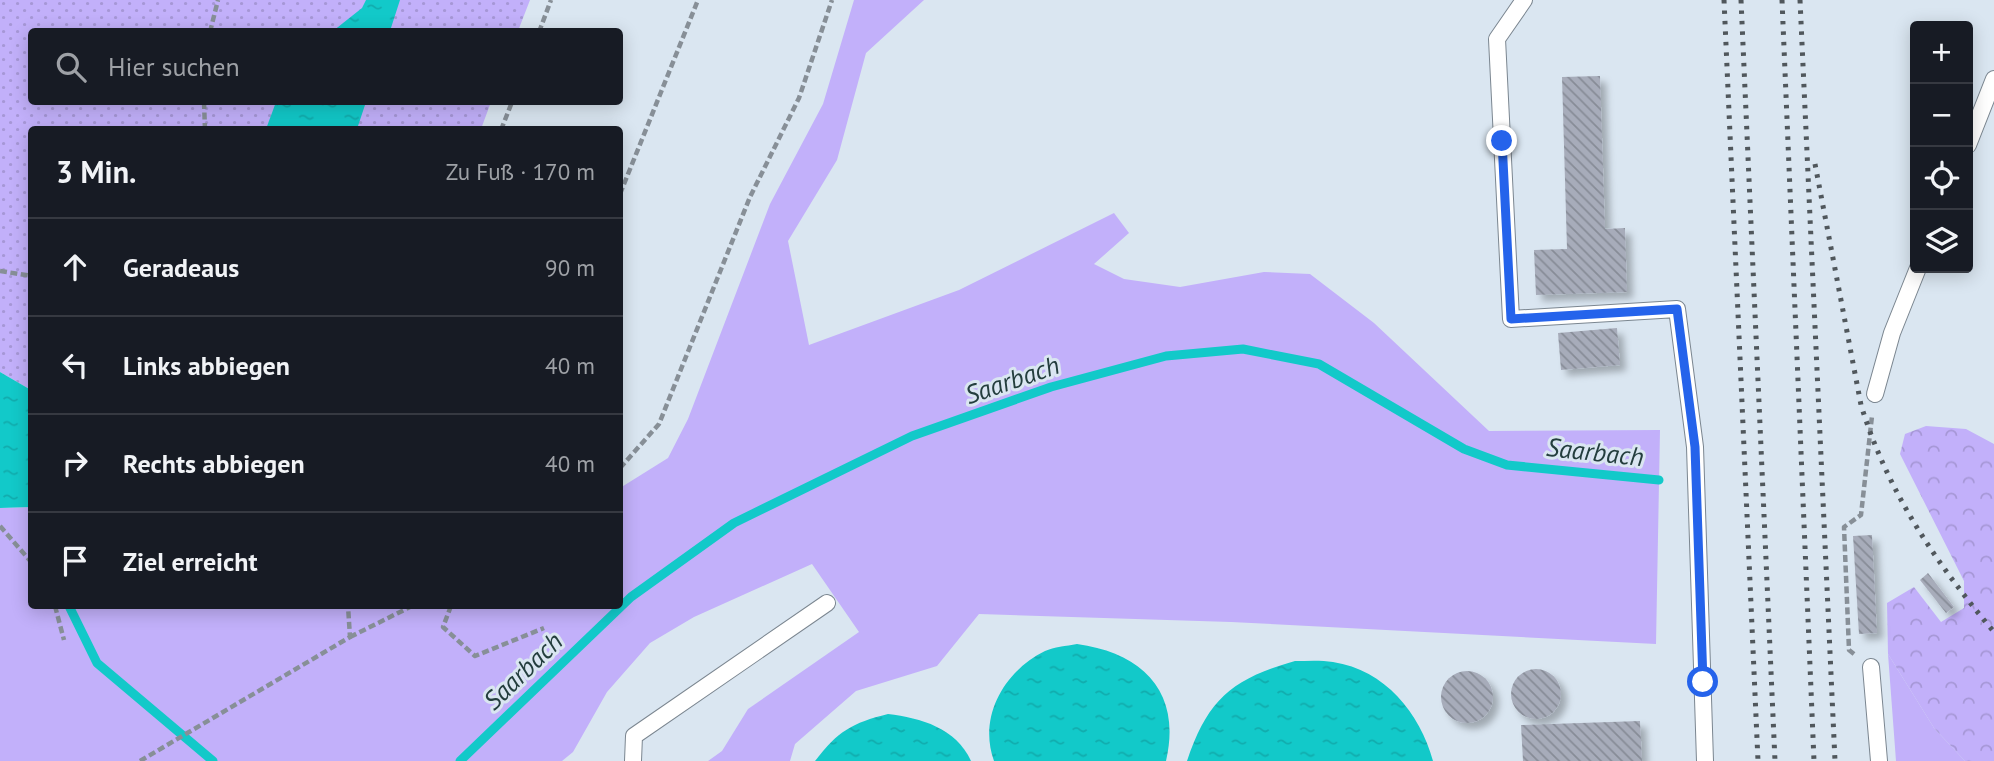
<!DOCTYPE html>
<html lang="de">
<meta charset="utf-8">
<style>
body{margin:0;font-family:"PT Sans",sans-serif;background:#242831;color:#f1f3f6}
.controls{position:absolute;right:21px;top:21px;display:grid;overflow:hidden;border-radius:7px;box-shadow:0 4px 18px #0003}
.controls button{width:63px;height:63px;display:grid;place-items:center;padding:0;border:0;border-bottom:2px solid #363941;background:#171b24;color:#f1f3f6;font:35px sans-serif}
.stop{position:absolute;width:21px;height:21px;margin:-16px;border:5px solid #2563eb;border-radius:50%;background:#fff}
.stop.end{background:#2563eb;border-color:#fff;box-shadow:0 2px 7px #0008}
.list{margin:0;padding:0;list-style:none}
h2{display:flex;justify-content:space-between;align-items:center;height:91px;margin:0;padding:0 28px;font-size:30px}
h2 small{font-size:23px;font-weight:400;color:#9ea1a6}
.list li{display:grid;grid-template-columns:46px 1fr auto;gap:21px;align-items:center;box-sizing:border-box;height:98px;padding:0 28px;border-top:2px solid #363941}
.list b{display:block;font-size:26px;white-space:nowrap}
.list em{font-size:23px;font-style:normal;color:#9ea1a6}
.icon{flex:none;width:38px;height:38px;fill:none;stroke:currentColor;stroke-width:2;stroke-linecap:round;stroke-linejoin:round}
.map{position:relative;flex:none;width:1994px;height:761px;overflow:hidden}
.search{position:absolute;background:#171b24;box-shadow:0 4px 18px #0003;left:28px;top:28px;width:595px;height:77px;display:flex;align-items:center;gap:18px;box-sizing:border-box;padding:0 24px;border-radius:7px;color:#9ea1a6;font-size:26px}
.panel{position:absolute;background:#171b24;box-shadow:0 4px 18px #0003;left:28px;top:126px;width:595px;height:483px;border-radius:7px}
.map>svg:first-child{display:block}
.green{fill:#c2b0fa}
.forest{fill:url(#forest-crowns)}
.park{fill:url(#park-dots)}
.water{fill:url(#water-ripples)}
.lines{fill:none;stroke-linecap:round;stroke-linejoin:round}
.stream{stroke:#12c9c9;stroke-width:9}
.building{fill:url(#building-back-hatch);filter:url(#shadow)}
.lane-casing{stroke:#7b8690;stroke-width:18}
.path{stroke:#878f97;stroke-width:4.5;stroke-dasharray:7 3.5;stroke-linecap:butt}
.lane{stroke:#fff;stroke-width:16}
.rail{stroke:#50575c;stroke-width:5;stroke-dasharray:3.5 7;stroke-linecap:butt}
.route{stroke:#2563eb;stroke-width:9}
.labels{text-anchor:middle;stroke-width:6;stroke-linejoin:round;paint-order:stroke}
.water-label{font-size:26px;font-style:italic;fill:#243e3e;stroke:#dae6f1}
</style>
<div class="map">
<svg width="1994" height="761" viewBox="0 0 1994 761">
<defs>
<pattern id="forest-crowns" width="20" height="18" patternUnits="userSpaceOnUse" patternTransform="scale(1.75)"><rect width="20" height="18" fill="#c2b0fa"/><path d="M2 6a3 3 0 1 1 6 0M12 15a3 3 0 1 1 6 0" fill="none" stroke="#a697d6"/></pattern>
<pattern id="park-dots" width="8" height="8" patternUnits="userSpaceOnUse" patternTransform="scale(1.75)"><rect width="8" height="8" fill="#c2b0fa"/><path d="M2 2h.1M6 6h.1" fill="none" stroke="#a697d6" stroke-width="1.8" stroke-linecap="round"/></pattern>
<pattern id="water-ripples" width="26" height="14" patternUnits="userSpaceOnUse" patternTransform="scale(1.75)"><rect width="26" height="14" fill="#12c9c9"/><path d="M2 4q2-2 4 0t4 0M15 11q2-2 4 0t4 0" fill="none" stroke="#11acad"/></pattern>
<pattern id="building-back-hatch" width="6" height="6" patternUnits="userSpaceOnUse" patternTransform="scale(1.75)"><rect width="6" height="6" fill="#a7acba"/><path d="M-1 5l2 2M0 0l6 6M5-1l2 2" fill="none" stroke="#878c97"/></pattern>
<filter id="shadow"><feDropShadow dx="6" dy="6" stdDeviation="3.5" flood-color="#0004"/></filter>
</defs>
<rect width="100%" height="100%" fill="#dae6f1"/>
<g class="green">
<path d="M854,0H924L866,53L837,160L788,241L809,345L959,290L1114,213L1129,233L1094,264L1124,279L1180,287L1264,272L1310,274L1374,323L1489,431L1660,430L1656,644L1231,622L979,614L937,666L856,691L795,744L790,761H708L722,751L748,709L859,632L812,564L694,617L650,643L607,692L573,752L562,761H0V508L31,507L32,606H620V488L668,458L688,419L770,204L823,104Z"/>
<path d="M1888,654L1934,728L1965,761H1896Z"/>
</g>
<path class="forest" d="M1926,426L1966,429L1994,444V761H1965L1934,728L1888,654L1887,603L1914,587L1941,622L1964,608V581L1900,454L1905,434Z"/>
<path class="park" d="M0,0H530L518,31L32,32V102H491L481,129L32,130L31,390L0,372Z"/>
<g class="water">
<path d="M366,0H400L390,31H333L362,8Z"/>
<path d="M276,102H366L357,129H266Z"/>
<path d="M0,372L31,390V507L0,508Z"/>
<path d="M1077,644C1143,653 1182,692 1166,761H994C978,717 1004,671 1045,651C1054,647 1066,646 1077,644Z"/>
<path d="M1295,661C1307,661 1321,660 1333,662C1385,670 1420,713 1433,761H1187C1208,699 1232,679 1295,661Z"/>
<path d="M888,714C921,718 956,728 971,761H815C838,731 852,723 888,714Z"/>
</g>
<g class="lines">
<g class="stream">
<path d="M69,606L97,663L213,761"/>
<path d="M460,761L631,597L734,523L912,436L1051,387L1166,356L1243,349L1319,364L1464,449L1507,465L1659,480"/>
</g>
</g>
<g class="building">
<path d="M1600,76L1605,229L1625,228L1627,292L1536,295L1534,250L1567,249L1562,77Z"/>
<path d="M1617,328L1620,365L1561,370L1558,333Z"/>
<path d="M1872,535L1877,633L1859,634L1853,536Z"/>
<path d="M1928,573L1954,607L1946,613L1920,580Z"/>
<circle cx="1536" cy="694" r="25"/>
<circle cx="1467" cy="697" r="26"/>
<path d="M1640,721L1642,761H1523L1521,725Z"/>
</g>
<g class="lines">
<defs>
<g id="lane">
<path d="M1524,0L1497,39L1511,319L1677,309L1695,447L1705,761"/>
<path d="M1968,145L1994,79"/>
<path d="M1875,394L1892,333L1918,268"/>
<path d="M1871,667L1879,761"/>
<path d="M633,761L634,736L827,603"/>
</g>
</defs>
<use href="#lane" class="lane-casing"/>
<g class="path">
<path d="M210,32L218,0"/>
<path d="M539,32L551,0"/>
<path d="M204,102L205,130"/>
<path d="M501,130L512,102"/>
<path d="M620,194L698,0"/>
<path d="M0,271L32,276"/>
<path d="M620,468L659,424L750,197L799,98L832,0"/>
<path d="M0,526L32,563"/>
<path d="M55,606L64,640"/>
<path d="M451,606L443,627L475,656L544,628"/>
<path d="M350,637L412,606"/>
<path d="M1854,654L1849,650L1844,527L1861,515L1872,416"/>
<path d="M140,761L350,637L348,606"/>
</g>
<use href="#lane" class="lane"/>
<g class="rail">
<path d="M1724,0L1758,761"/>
<path d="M1741,0L1775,761"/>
<path d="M1782,0L1814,761"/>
<path d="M1800,0L1835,761"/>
<path d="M1815,164L1861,405C1888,493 1936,563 1994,632"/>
</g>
</g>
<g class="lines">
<path class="route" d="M1502,141L1511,319L1677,309L1695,447L1703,682"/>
</g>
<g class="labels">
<g class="water-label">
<text transform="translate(1012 380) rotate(-19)" y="9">Saarbach</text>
<text transform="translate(1595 452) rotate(6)" y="9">Saarbach</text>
<text transform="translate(523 671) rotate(-44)" y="9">Saarbach</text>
</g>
</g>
</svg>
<div class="controls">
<button>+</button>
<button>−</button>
<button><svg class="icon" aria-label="locate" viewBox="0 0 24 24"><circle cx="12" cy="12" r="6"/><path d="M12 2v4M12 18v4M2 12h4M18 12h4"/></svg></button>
<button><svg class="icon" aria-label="layers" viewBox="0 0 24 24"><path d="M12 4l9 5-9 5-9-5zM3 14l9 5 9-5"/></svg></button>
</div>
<div class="stop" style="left:1703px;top:682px"></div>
<div class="stop end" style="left:1502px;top:141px"></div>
<div class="search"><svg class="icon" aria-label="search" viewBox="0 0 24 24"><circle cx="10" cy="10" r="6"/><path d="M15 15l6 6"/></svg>Hier suchen</div>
<section class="panel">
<h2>3 Min.<small>Zu Fuß · 170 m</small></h2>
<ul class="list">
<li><svg class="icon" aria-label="ahead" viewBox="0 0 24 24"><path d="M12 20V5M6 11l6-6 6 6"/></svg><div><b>Geradeaus</b></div><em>90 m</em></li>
<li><svg class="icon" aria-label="left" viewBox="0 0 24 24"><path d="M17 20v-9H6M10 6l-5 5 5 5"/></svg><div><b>Links abbiegen</b></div><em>40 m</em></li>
<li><svg class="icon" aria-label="right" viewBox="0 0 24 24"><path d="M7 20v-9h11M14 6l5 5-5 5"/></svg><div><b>Rechts abbiegen</b></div><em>40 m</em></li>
<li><svg class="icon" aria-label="arrive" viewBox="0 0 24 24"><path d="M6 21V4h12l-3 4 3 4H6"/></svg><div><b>Ziel erreicht</b></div></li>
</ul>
</section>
</div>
